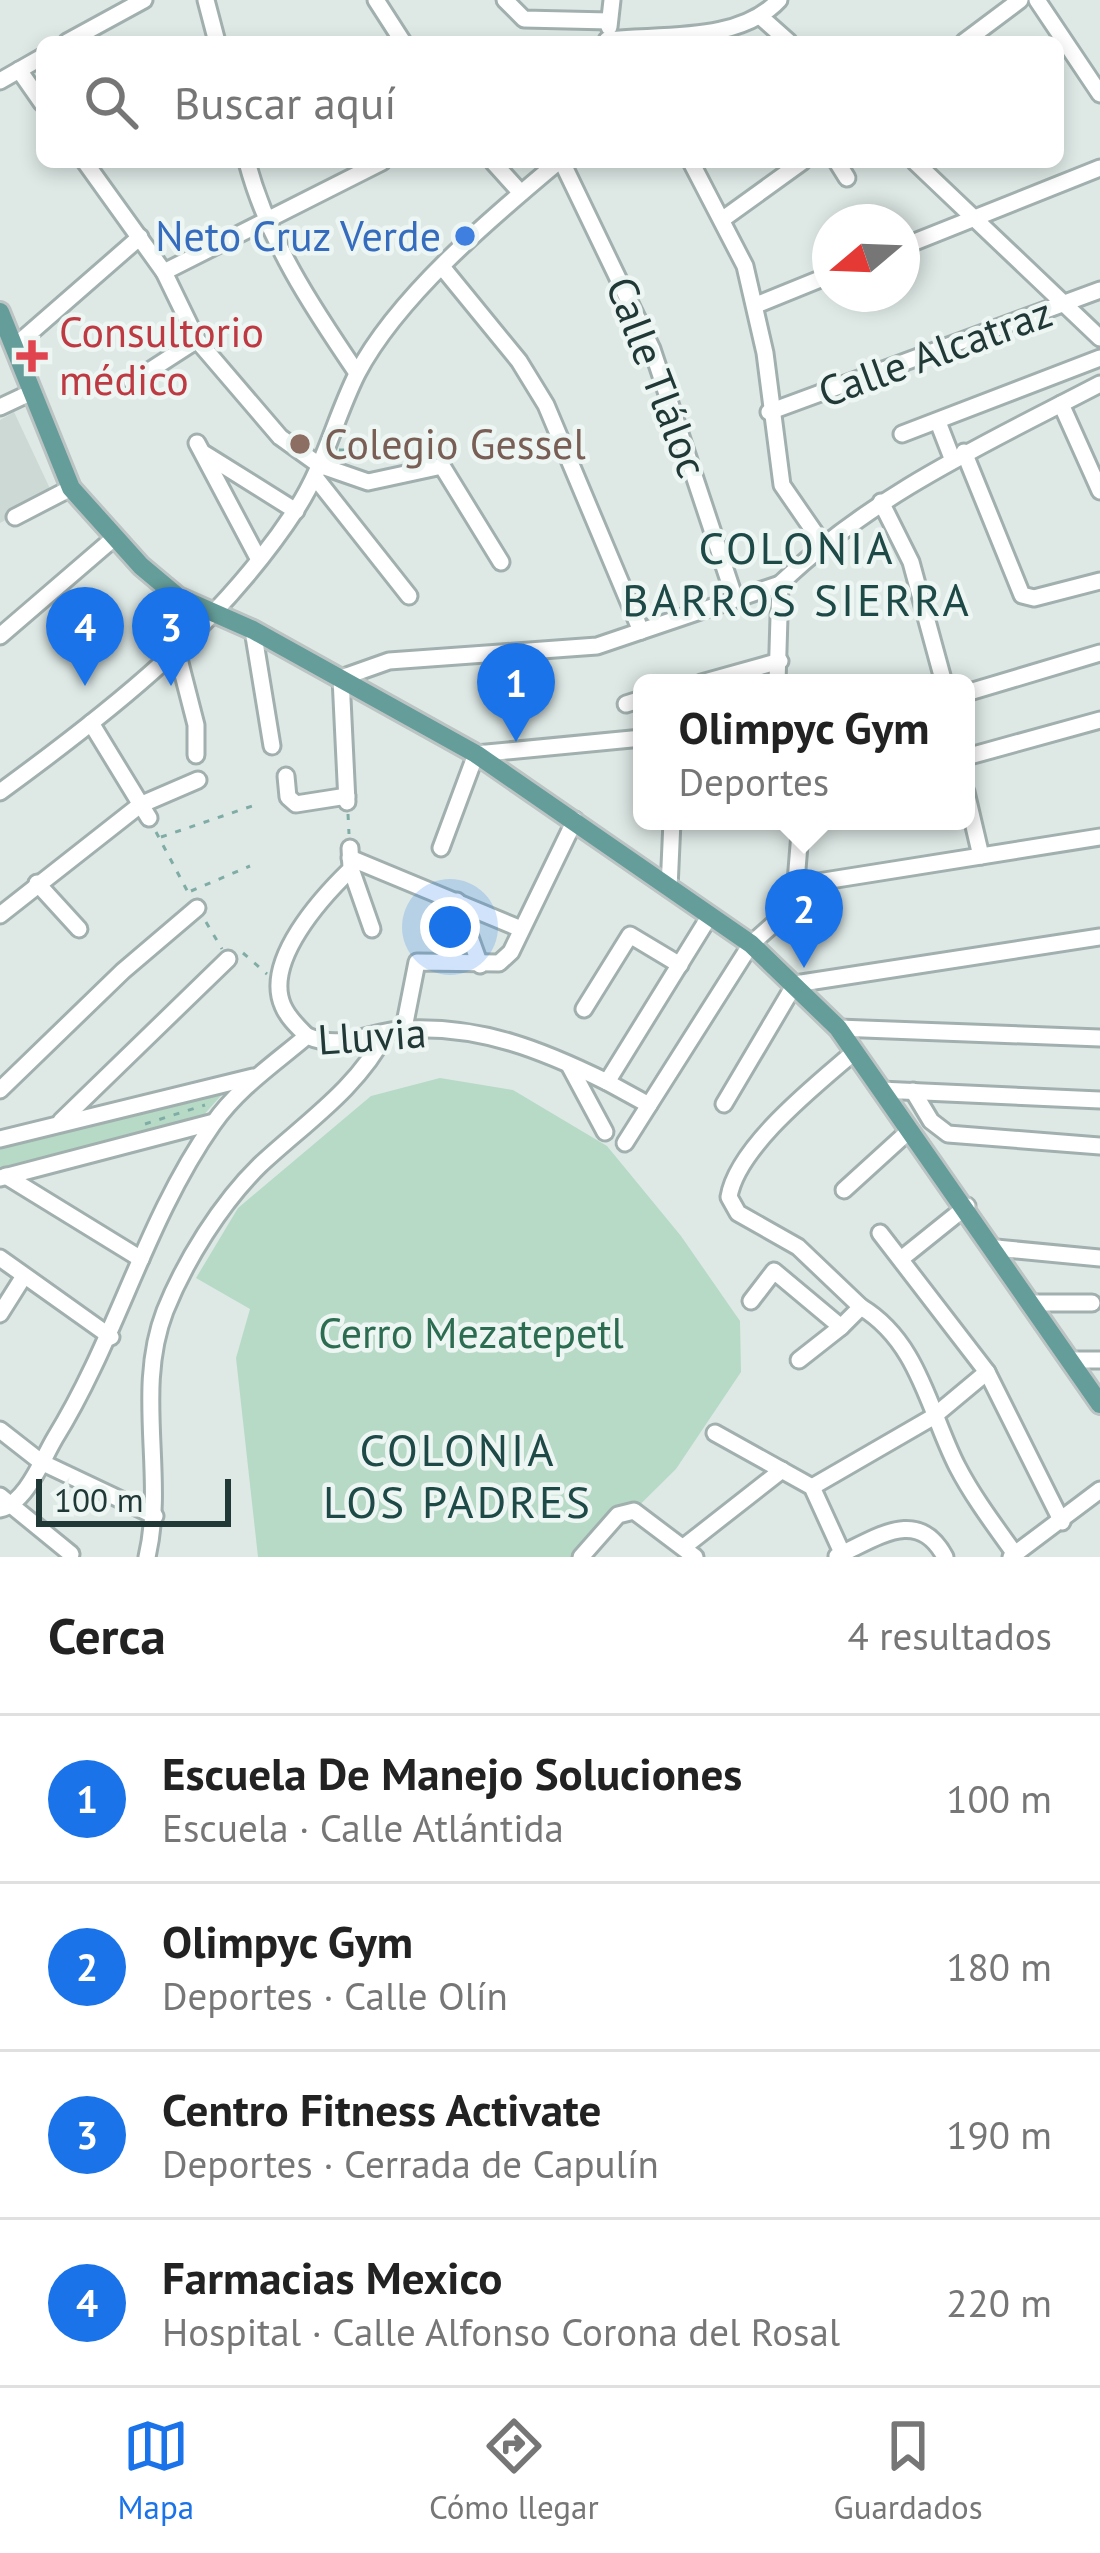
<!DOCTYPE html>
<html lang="es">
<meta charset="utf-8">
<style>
body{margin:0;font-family:"PT Sans",sans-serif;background:#f2f2f2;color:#222}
.compass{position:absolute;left:812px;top:204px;width:108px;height:108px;border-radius:50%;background:#fff;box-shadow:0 6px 18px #0003;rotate:251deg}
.scale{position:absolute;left:36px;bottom:30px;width:195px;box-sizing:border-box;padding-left:12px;border:6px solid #203836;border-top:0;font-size:33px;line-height:42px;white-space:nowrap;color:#203836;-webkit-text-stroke:9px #eef6f4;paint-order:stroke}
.you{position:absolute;left:450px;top:927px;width:42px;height:42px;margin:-30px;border:9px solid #fff;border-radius:50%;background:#1a73e8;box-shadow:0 0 0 18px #1a73e833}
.badge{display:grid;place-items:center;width:78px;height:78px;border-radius:50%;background:#1a73e8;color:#fff;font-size:39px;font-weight:700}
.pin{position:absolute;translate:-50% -99px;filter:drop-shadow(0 3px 6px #0008)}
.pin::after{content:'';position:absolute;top:63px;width:42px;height:36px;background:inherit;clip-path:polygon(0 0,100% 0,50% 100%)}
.popup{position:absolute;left:633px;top:674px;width:342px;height:156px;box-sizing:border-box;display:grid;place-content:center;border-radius:18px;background:#fff;filter:drop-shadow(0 3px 9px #0005);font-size:39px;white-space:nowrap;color:#767676}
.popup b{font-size:45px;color:#222}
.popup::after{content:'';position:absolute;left:50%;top:100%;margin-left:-24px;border:24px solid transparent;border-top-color:#fff}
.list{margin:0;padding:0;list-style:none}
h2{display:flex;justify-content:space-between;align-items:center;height:156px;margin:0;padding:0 48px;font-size:51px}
h2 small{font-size:39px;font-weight:400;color:#767676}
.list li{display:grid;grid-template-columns:78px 1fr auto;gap:36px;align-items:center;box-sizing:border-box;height:168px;padding:0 48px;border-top:3px solid #e0e0e0}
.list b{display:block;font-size:45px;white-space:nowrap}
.list p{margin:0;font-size:39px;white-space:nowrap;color:#767676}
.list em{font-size:39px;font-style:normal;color:#767676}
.icon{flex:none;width:66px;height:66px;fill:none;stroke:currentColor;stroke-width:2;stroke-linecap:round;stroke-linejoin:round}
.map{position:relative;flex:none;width:1100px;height:1557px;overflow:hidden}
.search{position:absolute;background:#fff;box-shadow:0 6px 18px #0003;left:36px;right:36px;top:36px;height:132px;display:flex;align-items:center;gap:30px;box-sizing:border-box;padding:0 42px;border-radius:18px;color:#767676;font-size:45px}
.sheet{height:828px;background:#fff}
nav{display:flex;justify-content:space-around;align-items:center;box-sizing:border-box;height:168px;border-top:3px solid #e0e0e0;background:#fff;font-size:33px;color:#767676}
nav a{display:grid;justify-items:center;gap:6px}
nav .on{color:#1a73e8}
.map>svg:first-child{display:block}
.built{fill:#cdd9d5}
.green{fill:#b7dac7}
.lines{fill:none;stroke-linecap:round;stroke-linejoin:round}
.minor-casing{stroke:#a1b0ae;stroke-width:21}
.major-casing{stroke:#bcc3c3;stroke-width:24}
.path{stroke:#80aca6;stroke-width:3;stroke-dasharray:6 9;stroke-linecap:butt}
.minor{stroke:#fff;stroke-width:15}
.major{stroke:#649d99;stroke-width:18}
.shop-dot{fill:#3f7fe0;stroke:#eef6f4;stroke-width:4.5}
.health-dot{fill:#e0444e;stroke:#eef6f4;stroke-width:4.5}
.education-dot{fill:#8d6e63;stroke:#eef6f4;stroke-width:4.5}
.labels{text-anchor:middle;stroke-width:9;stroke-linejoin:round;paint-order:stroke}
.shop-label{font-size:42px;fill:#366cbe;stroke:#eef6f4;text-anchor:end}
.health-label{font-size:42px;fill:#be3a42;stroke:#eef6f4;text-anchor:start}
.street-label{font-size:42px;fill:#203836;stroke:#eef6f4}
.education-label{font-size:42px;fill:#785e54;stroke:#eef6f4;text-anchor:start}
.park-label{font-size:42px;fill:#2c6d51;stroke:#eef6f4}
.neighbourhood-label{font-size:45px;letter-spacing:3px;fill:#1d4946;stroke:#eef6f4}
</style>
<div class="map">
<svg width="1100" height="1557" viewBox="0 0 1100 1557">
<rect width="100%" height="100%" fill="#dee9e6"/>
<path class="built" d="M14,412L53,495L0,523V420Z"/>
<g class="green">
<path d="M440,1078L513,1090L607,1146L681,1236L740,1321L741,1372L676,1469L587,1557H258L236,1358L250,1309L196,1278L238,1208L371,1096Z"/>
<path d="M235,1080L201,1118L0,1174V1146Z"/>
</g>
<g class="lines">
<defs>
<g id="minor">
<path d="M206,0L217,42"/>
<path d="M376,0L403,42"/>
<path d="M505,0L524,19L609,21"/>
<path d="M1037,0L1100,94"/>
<path d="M762,18L789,42"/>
<path d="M609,27L612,0"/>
<path d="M607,40C662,34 739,43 779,0"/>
<path d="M67,42L144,0"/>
<path d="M964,42L1020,0"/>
<path d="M19,70L42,103"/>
<path d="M0,81L42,57"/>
<path d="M85,162L164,272L197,340L280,437L319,465L368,482L442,466L501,562"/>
<path d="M247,162C268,241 312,307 357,373"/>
<path d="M493,162L521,193"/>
<path d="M562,162L652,349L735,599"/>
<path d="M691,162L745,266L765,353L782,485L822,543"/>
<path d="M837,162L847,178"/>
<path d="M915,162L1100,338"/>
<path d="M723,219L802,162"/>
<path d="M902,247L1100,168"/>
<path d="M443,268L519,361L546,405L641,631"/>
<path d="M164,272L382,162"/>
<path d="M756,305L830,275"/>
<path d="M15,346L140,237"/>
<path d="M132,382L197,340"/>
<path d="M1061,404L1100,491"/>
<path d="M0,407L32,392"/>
<path d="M769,412L1100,290"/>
<path d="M938,422L952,458"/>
<path d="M902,434L1100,358"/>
<path d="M197,443L258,558"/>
<path d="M964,452L1022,595L1034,598L1100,581"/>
<path d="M205,454L296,511"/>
<path d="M315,477L409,596"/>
<path d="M881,502L911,562L944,683"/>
<path d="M15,517L71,488"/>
<path d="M253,630L272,746"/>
<path d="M0,636L114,538"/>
<path d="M177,651L196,725V755"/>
<path d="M701,683L780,661"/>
<path d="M777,683L780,584C873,494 987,443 1100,384"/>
<path d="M966,693L1100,653"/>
<path d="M626,704L642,699"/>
<path d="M91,723L149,818"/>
<path d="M966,757L1100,720"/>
<path d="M286,776L288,797L296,804L347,796"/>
<path d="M0,792C111,711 221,625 297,508C324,467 335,418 357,374C397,297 491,218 558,162"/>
<path d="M966,792L981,856"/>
<path d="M347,802L341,678L389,661L597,646L780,584"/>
<path d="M441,848L476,754L642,738"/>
<path d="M350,858L521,929"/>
<path d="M351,869L372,929"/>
<path d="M37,883L79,929"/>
<path d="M799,885L1100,837"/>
<path d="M669,889L672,821"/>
<path d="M457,901L480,965"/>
<path d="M0,915L140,805L198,780"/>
<path d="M584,1009L630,935L680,965"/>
<path d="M404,1028L417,962L499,963L511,952L575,820"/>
<path d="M838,1028L1100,1038"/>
<path d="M307,1036C298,1027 288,1018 283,1006C263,961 322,897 351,869L350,848"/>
<path d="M853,1053C816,1085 737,1147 729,1197L738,1213L798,1247L861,1307"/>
<path d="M569,1065L605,1132"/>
<path d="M607,1082L649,1105L751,944L794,906L801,821"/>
<path d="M0,1090L123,971L197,908"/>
<path d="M880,1090L1100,1100"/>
<path d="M913,1091L931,1121L948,1134L1100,1146"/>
<path d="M724,1104L795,984L1100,937"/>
<path d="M61,1121L228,959"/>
<path d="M0,1139L253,1077"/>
<path d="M625,1143L649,1105"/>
<path d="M6,1176L141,1259"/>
<path d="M0,1178L214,1122"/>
<path d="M844,1190L910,1130"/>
<path d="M880,1233L987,1372L1062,1522"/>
<path d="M996,1248L1100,1258"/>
<path d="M0,1258L111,1337"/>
<path d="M901,1259L967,1206"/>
<path d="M751,1301L774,1271L841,1327L861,1307C919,1342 929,1411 957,1466C973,1497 995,1526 1015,1554"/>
<path d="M1033,1303H1092"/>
<path d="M0,1314L24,1276"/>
<path d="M799,1360L841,1327"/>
<path d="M1070,1360H1100"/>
<path d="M0,1430L41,1462L155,1516"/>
<path d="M715,1433L812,1487L844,1557"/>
<path d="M812,1487L933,1417L987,1372"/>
<path d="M0,1496L71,1554"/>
<path d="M0,1509C26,1503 42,1460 55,1438C117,1338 145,1221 213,1124C238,1088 274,1064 307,1036C345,1052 370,1030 408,1029C482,1026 542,1050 607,1082L709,917"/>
<path d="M685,1546L782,1470"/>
<path d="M837,1556C877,1538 918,1506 945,1557"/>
<path d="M147,1557C166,1476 134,1391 165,1311C185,1261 221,1203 260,1165C305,1123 357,1089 386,1033"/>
<path d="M581,1557L618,1515L634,1511L695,1557"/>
<path d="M1011,1557L1100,1490"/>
</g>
<path id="major" d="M0,312L71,488L141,566L178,597L253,630L476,754L751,944L838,1028L1100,1404"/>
</defs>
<use href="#minor" class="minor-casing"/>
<use href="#major" class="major-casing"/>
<g class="path">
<path d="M339,450H352"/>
<path d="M348,814L349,834"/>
<path d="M156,832L191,898"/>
<path d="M161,837L255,805"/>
<path d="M191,891L250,866"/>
<path d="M206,922L222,949"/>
<path d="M243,953L267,974"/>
<path d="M145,1124L205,1105"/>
</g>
<use href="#minor" class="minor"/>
<use href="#major" class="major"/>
</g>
<circle class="shop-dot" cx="465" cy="236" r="12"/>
<path class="health-dot" d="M26 338h12v12h12v12h-12v12h-12v-12h-12v-12h12z"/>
<circle class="education-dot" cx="300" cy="444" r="12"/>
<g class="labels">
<g class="shop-label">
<text x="441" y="251">Neto Cruz Verde</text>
</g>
<g class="health-label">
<text x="59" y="347">Consultorio<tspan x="59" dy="48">médico</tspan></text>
</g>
<g class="street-label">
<text transform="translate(935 352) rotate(-20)" y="15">Calle Alcatraz</text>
<text transform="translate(657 377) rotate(69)" y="15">Calle Tláloc</text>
<text transform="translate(372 1036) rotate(-4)" y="15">Lluvia</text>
</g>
<g class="education-label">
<text x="324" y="459">Colegio Gessel</text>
</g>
<g class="park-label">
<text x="471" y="1348">Cerro Mezatepetl</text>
</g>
<g class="neighbourhood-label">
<text x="797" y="564">COLONIA<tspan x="797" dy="52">BARROS SIERRA</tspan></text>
<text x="458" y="1466">COLONIA<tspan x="458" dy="52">LOS PADRES</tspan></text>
</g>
</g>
</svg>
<svg class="compass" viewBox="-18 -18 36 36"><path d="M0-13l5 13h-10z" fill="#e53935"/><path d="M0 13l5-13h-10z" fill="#767676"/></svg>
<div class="scale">100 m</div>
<div class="you"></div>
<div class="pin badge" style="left:516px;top:742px">1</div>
<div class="pin badge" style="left:804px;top:968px">2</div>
<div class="popup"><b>Olimpyc Gym</b>Deportes</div>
<div class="pin badge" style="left:171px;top:686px">3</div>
<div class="pin badge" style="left:85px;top:686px">4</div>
<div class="search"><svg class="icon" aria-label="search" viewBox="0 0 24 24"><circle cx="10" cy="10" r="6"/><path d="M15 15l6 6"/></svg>Buscar aquí</div>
</div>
<section class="sheet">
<h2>Cerca<small>4 resultados</small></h2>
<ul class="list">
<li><span class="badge">1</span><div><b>Escuela De Manejo Soluciones</b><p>Escuela · Calle Atlántida</p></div><em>100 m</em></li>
<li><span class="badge">2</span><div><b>Olimpyc Gym</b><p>Deportes · Calle Olín</p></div><em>180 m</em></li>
<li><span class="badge">3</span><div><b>Centro Fitness Activate</b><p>Deportes · Cerrada de Capulín</p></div><em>190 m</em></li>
<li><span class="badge">4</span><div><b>Farmacias Mexico</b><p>Hospital · Calle Alfonso Corona del Rosal</p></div><em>220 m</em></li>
</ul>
</section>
<nav>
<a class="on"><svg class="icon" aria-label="map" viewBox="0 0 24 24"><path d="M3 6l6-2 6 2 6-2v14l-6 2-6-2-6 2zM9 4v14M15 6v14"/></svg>Mapa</a>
<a><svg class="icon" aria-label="directions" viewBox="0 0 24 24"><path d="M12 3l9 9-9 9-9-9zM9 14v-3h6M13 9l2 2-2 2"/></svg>Cómo llegar</a>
<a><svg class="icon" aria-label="saved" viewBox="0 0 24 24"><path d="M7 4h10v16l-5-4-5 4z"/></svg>Guardados</a>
</nav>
